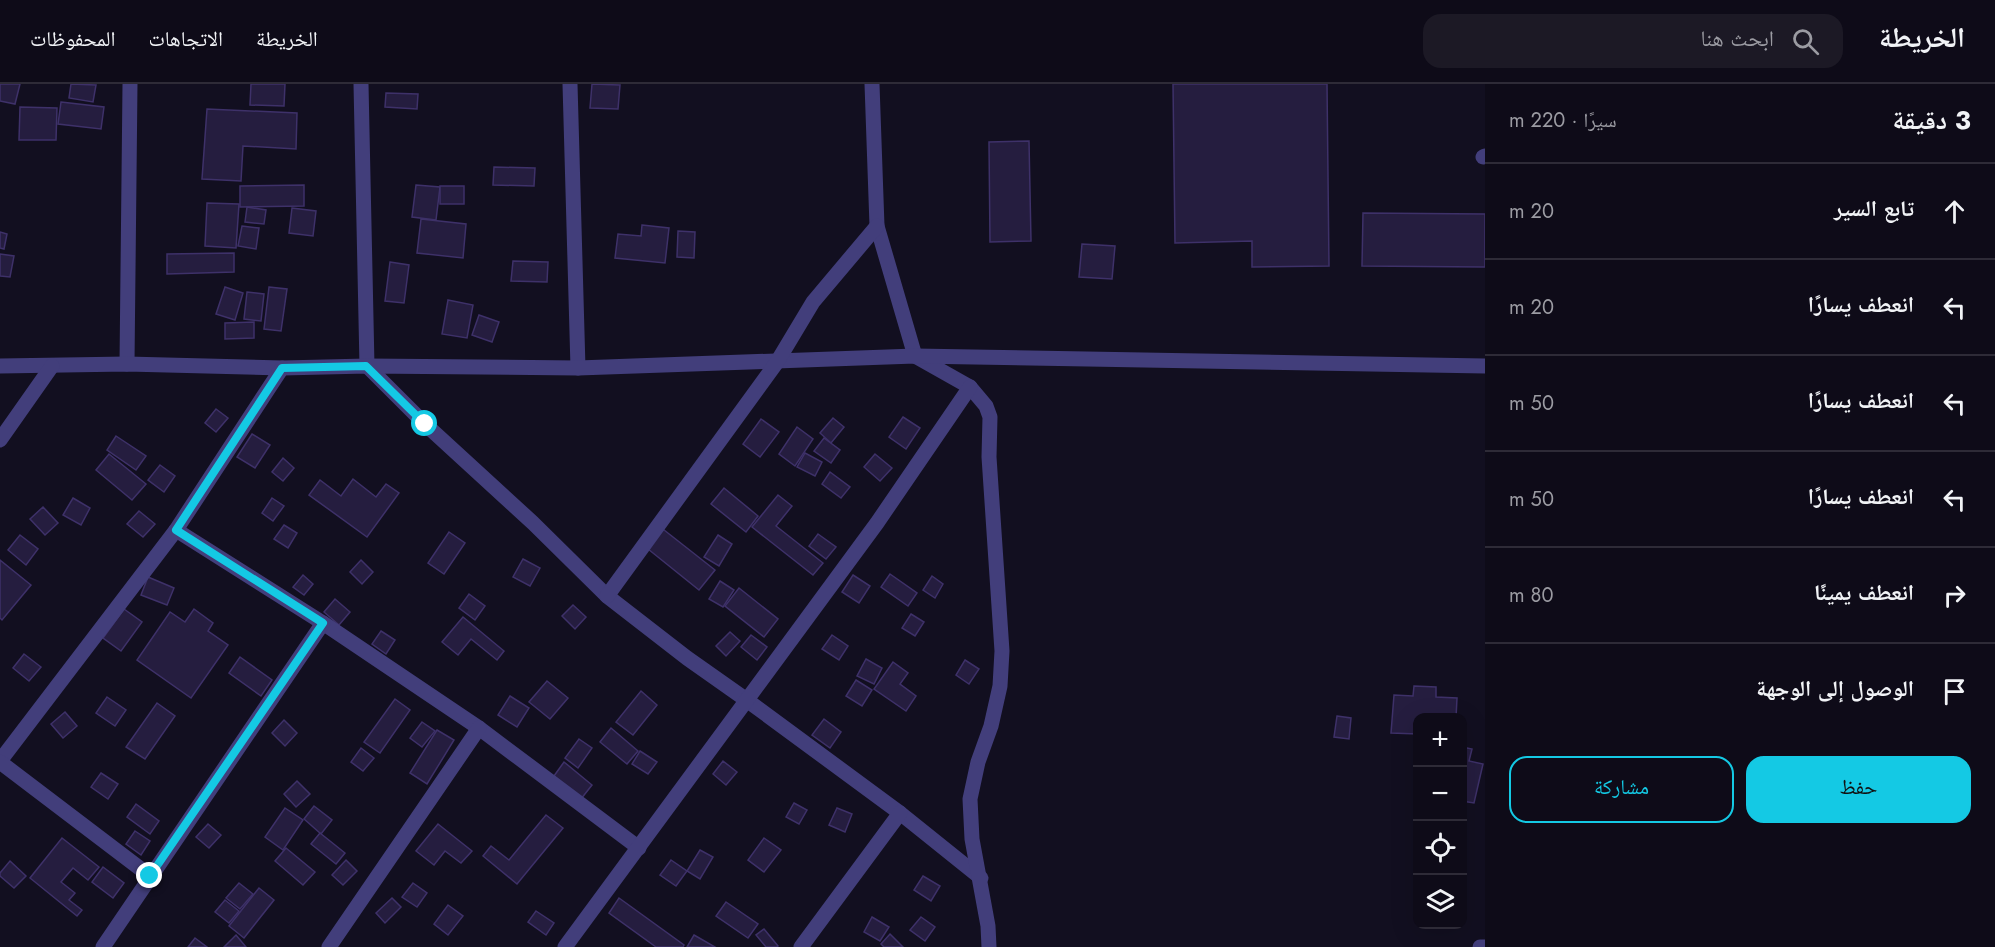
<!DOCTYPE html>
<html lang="ar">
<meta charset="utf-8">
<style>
body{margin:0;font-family:Jost,"Noto Naskh Arabic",sans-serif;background:#1c1925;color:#f1f3f6;direction:rtl}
.controls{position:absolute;right:18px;bottom:18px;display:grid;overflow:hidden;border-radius:12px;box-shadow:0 6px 24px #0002}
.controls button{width:54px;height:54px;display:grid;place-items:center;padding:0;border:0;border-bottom:2px solid #2e2b37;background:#0e0b18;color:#f1f3f6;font:30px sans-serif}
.stop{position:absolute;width:18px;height:18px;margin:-14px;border:4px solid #14c9e4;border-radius:50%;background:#fff}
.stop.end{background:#14c9e4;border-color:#fff;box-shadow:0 2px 6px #0008}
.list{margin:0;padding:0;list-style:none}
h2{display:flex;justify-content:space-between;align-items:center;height:78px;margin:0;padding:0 24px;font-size:26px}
h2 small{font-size:20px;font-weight:400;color:#9b9ba2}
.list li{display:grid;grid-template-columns:39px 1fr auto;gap:18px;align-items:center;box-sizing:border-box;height:96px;padding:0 24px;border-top:2px solid #2e2b37}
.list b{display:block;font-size:22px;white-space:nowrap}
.list em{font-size:20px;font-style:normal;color:#9b9ba2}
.actions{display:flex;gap:12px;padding:18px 24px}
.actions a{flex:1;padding:14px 0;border:2px solid #14c9e4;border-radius:18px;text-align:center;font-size:21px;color:#14c9e4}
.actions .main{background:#14c9e4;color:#111}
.icon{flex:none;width:33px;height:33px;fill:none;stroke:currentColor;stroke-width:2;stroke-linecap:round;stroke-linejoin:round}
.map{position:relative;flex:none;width:1485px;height:863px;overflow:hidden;direction:ltr}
header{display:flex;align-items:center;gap:36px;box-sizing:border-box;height:84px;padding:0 30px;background:#0e0b18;border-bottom:2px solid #2e2b37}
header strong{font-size:28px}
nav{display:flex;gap:33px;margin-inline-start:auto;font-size:21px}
.search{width:420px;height:54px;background:#1c1925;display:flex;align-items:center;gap:15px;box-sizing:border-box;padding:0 21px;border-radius:18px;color:#9b9ba2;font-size:22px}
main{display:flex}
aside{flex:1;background:#0e0b18}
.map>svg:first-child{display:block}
.building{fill:#251d3f;stroke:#3e3169;stroke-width:1.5}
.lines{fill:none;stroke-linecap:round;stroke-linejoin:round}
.minor{stroke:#423e7b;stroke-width:15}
.route{stroke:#14c9e4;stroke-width:8}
</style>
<header>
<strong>الخريطة</strong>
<div class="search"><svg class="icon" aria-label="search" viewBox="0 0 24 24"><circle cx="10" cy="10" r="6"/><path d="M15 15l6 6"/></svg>ابحث هنا</div>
<nav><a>الخريطة</a><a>الاتجاهات</a><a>المحفوظات</a></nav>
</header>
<main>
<aside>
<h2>3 دقيقة<small>سيرًا · 220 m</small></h2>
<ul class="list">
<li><svg class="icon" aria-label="ahead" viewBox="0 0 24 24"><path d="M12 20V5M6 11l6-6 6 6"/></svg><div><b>تابع السير</b></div><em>20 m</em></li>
<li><svg class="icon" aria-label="left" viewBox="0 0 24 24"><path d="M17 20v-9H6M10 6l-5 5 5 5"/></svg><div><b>انعطف يسارًا</b></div><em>20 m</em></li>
<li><svg class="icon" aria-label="left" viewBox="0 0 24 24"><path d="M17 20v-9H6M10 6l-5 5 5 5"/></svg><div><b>انعطف يسارًا</b></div><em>50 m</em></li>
<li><svg class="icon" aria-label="left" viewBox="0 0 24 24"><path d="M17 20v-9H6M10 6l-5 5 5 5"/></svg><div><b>انعطف يسارًا</b></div><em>50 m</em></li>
<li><svg class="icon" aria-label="right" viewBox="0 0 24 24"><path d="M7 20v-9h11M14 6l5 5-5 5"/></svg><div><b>انعطف يمينًا</b></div><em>80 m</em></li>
<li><svg class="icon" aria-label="arrive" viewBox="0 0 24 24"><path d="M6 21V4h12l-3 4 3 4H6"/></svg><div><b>الوصول إلى الوجهة</b></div></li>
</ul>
<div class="actions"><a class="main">حفظ</a><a>مشاركة</a></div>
</aside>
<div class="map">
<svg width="1485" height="863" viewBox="0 0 1485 863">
<rect width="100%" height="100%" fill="#120f20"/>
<g class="building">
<path d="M0,0H20L15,20L0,17Z"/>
<path d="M71,0L96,1L93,18L69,14Z"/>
<path d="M251,0H285L284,22L250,21Z"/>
<path d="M592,0L620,1L618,25L590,24Z"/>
<path d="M1173,0H1327L1329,182L1252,183V157L1175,159Z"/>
<path d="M386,9L418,10L417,25L385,23Z"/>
<path d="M61,18L104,23L101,45L58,40Z"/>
<path d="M20,23L57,24L56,56H19Z"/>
<path d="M207,25L297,29L296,65L243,62L241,97L202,95Z"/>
<path d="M1029,57L1031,157L990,158L989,58Z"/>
<path d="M494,83L535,84L534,102L493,101Z"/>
<path d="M304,101V122L240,123V102Z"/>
<path d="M416,101L440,103L436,136L412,133Z"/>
<rect x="440" y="102" width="24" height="18"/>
<path d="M207,119L239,120L236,164L205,162Z"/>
<path d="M247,123L266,126L264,140L245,138Z"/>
<path d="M292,124L316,127L313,152L289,149Z"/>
<path d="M1363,129L1485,130V183L1362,182Z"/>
<path d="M421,135L466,140L463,174L417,169Z"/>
<path d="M642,141L669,144L665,179L615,174L618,150L641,152Z"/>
<path d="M242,142L259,144L256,165L238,162Z"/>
<path d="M678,147L695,148L694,174L677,173Z"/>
<path d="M0,148L7,150L4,165L0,164Z"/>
<path d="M1082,160L1115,162L1112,195L1079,193Z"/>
<path d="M234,169V188L167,190V170Z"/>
<path d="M0,170L14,172L10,193L0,192Z"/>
<path d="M513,177L548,178L547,198L511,197Z"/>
<path d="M390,178L409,181L404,219L385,217Z"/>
<path d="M225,203L243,209L235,236L216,230Z"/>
<path d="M269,203L287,205L281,247L264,245Z"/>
<path d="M247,208L264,210L261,237L244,235Z"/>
<path d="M448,216L473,221L467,254L442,250Z"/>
<path d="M479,231L499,238L492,258L472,251Z"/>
<path d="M254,238V254L225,255V239Z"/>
<path d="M216,325L228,334L216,348L205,339Z"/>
<path d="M903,333L920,344L906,365L889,353Z"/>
<path d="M833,334L844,343L831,359L820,349Z"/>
<path d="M761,335L779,348L760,373L743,360Z"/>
<path d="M797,343L813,355L795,382L779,370Z"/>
<path d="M252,350L270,361L255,384L237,373Z"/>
<path d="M116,352L146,372L136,386L107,366Z"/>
<path d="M824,354L840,366L831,379L814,367Z"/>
<path d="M805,369L822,378L815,392L797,383Z"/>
<path d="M109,370L146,400L132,416L96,386Z"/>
<path d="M875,370L892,384L880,397L864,383Z"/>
<path d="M283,374L294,384L283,397L272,388Z"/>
<path d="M160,381L175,392L164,408L148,396Z"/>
<path d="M830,388L850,403L841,414L822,400Z"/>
<path d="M353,395L376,413L386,400L399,409L367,453L309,411L320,396L341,412Z"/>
<path d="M724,404L758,432L746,448L711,420Z"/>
<path d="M778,411L792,422L776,442L823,479L813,491L752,443Z"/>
<path d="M73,414L90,424L81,441L63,431Z"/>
<path d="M272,414L284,422L273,437L262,429Z"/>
<path d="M43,423L58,439L45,451L30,435Z"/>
<path d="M139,427L155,440L143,453L127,440Z"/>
<path d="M284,441L297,449L288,464L274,455Z"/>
<path d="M659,442L715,486L699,506L643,461Z"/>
<path d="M449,448L465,459L444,490L428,479Z"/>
<path d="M818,450L836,463L826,475L809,462Z"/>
<path d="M20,451L38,465L26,481L8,466Z"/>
<path d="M718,451L732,460L719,482L704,473Z"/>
<path d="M523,475L540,484L530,502L513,493Z"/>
<path d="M0,476L31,501L2,536L0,534Z"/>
<path d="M361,476L373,488L362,500L350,488Z"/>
<path d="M890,490L917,509L908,522L881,503Z"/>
<path d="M303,491L313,500L304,511L293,503Z"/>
<path d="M853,491L870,502L859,519L842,508Z"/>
<path d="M932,492L943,500L935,514L923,506Z"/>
<path d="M148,493L174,504L167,521L141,511Z"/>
<path d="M720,497L734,506L723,523L709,515Z"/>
<path d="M739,504L778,535L764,553L725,522Z"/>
<path d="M469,510L485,522L475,536L459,524Z"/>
<path d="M335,515L350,528L339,541L324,528Z"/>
<path d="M573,521L586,533L575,545L562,532Z"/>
<path d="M124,525L142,538L121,567L103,554Z"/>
<path d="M194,525L213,539L208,547L228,561L191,614L137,576L170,528L185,538Z"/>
<path d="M911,530L924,538L915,552L902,544Z"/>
<path d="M463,533L504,567L497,576L471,555L458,571L442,558Z"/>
<path d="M381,547L395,556L386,570L372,560Z"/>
<path d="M730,548L740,557L726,572L716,562Z"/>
<path d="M751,551L767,563L757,576L741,563Z"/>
<path d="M832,551L848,562L839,576L822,565Z"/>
<path d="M24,570L41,583L29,597L13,584Z"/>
<path d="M240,573L272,596L261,612L229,589Z"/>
<path d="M866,575L882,584L874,600L857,592Z"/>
<path d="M965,576L979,585L969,600L956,591Z"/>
<path d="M893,578L908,589L900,600L916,612L906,627L874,605Z"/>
<path d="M856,596L872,606L862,622L846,612Z"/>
<path d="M547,597L568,614L550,635L529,618Z"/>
<path d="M1414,602L1436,603V613L1457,614L1456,634H1418V650L1391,649L1394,611L1413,612Z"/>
<path d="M641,607L657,621L633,651L616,638Z"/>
<path d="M510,612L529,624L517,643L498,631Z"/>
<path d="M107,613L126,626L115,642L96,629Z"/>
<path d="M395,615L410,626L380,669L364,658Z"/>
<path d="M157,619L175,632L145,675L126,663Z"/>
<path d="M65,628L77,642L63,654L51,640Z"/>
<path d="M1337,632L1351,634L1349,655L1334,653Z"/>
<path d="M824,635L841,648L830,664L812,651Z"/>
<path d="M284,636L297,649L285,662L272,649Z"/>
<path d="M422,638L435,647L422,663L410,654Z"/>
<path d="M611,644L638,667L627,680L600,658Z"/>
<path d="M437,646L454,656L427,700L410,689Z"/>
<path d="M579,655L592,664L578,684L565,674Z"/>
<path d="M1462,663L1472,665L1469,677L1483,680L1474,719L1462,717Z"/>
<path d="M361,664L374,674L363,687L351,678Z"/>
<path d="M640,667L657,678L648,690L632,680Z"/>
<path d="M723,677L737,688L726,701L713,690Z"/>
<path d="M564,678L592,701L581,715L554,692Z"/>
<path d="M101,689L118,700L108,715L91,703Z"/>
<path d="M297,697L310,710L296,723L284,710Z"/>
<path d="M794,719L807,726L799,740L786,733Z"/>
<path d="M136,720L159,737L150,750L127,733Z"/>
<path d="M314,722L332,736L321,750L304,735Z"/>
<path d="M285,724L303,736L283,766L265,753Z"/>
<path d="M837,724L852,730L845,748L829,741Z"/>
<path d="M546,731L563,744L517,800L483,772L491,762L509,776Z"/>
<path d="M208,740L221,751L209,764L196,753Z"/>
<path d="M438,740L472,767L461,779L445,767L434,781L416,767Z"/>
<path d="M135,747L150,757L141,771L126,760Z"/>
<path d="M320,749L345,769L336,780L311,760Z"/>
<path d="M62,754L99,783L88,796L73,784L61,798L75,809L69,816L82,826L77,832L30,794Z"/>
<path d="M764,754L781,766L764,788L748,776Z"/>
<path d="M286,764L315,788L303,801L275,777Z"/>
<path d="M700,766L713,773L700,795L687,787Z"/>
<path d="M346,776L357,787L343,801L332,791Z"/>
<path d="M671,776L687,787L676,802L660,791Z"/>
<path d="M10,777L26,792L14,804L0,792V789Z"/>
<path d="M103,783L124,799L113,814L92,798Z"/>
<path d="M923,792L940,802L931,817L914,806Z"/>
<path d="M239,799L253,810L240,825L226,814Z"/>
<path d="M413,799L427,809L417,823L402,813Z"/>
<path d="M259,804L274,816L244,854L229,842Z"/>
<path d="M392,814L401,823L385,839L376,829Z"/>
<path d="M619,814L684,861L683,863H656L609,829Z"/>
<path d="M225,816L239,827L229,839L215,828Z"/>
<path d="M726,818L758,840L748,854L716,832Z"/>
<path d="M448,821L463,832L448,851L434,840Z"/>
<path d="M536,827L554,839L546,851L528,838Z"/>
<path d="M872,833L889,843L880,857L864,848Z"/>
<path d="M921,833L935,843L925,857L910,846Z"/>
<path d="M764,845L778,862L777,863H766L756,851Z"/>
<path d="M890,850L903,863H884L881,860Z"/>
<path d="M236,851L246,863H224Z"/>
<path d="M694,851L715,863H687Z"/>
<path d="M195,854L207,863H188Z"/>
</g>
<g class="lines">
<g class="minor">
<path d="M361,0L367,282L425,340L533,439L607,512L687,574L748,617L900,729L981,794"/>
<path d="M570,0L578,284"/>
<path d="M872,0L877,142L915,272L970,303L986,322L990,333L989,373L1002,567L1000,602L991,642L978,678L970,715L972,755L988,842L989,863"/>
<path d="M1483,73L1485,72"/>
<path d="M127,280L130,0"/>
<path d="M0,282L127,280L282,284L367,282L578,284L915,272L1485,282"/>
<path d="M0,356L52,282"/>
<path d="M176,446L323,539L479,644L639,764"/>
<path d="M607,512L777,278L813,218L877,142"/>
<path d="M0,677L176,446L282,284"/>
<path d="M0,678L150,792"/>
<path d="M103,863L323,539"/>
<path d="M329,863L479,644"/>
<path d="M565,863L877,439L970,303"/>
<path d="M801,863L900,729"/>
<path d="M1480,863H1485"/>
</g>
</g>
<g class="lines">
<path class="route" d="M150,792L323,539L176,446L282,284L366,282L425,340"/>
</g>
</svg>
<div class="controls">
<button>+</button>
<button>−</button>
<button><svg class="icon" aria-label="locate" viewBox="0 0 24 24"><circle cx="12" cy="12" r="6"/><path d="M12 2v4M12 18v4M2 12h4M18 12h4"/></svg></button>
<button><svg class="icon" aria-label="layers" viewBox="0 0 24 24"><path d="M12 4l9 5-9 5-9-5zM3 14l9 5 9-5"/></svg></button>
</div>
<div class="stop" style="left:425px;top:340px"></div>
<div class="stop end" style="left:150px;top:792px"></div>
</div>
</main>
